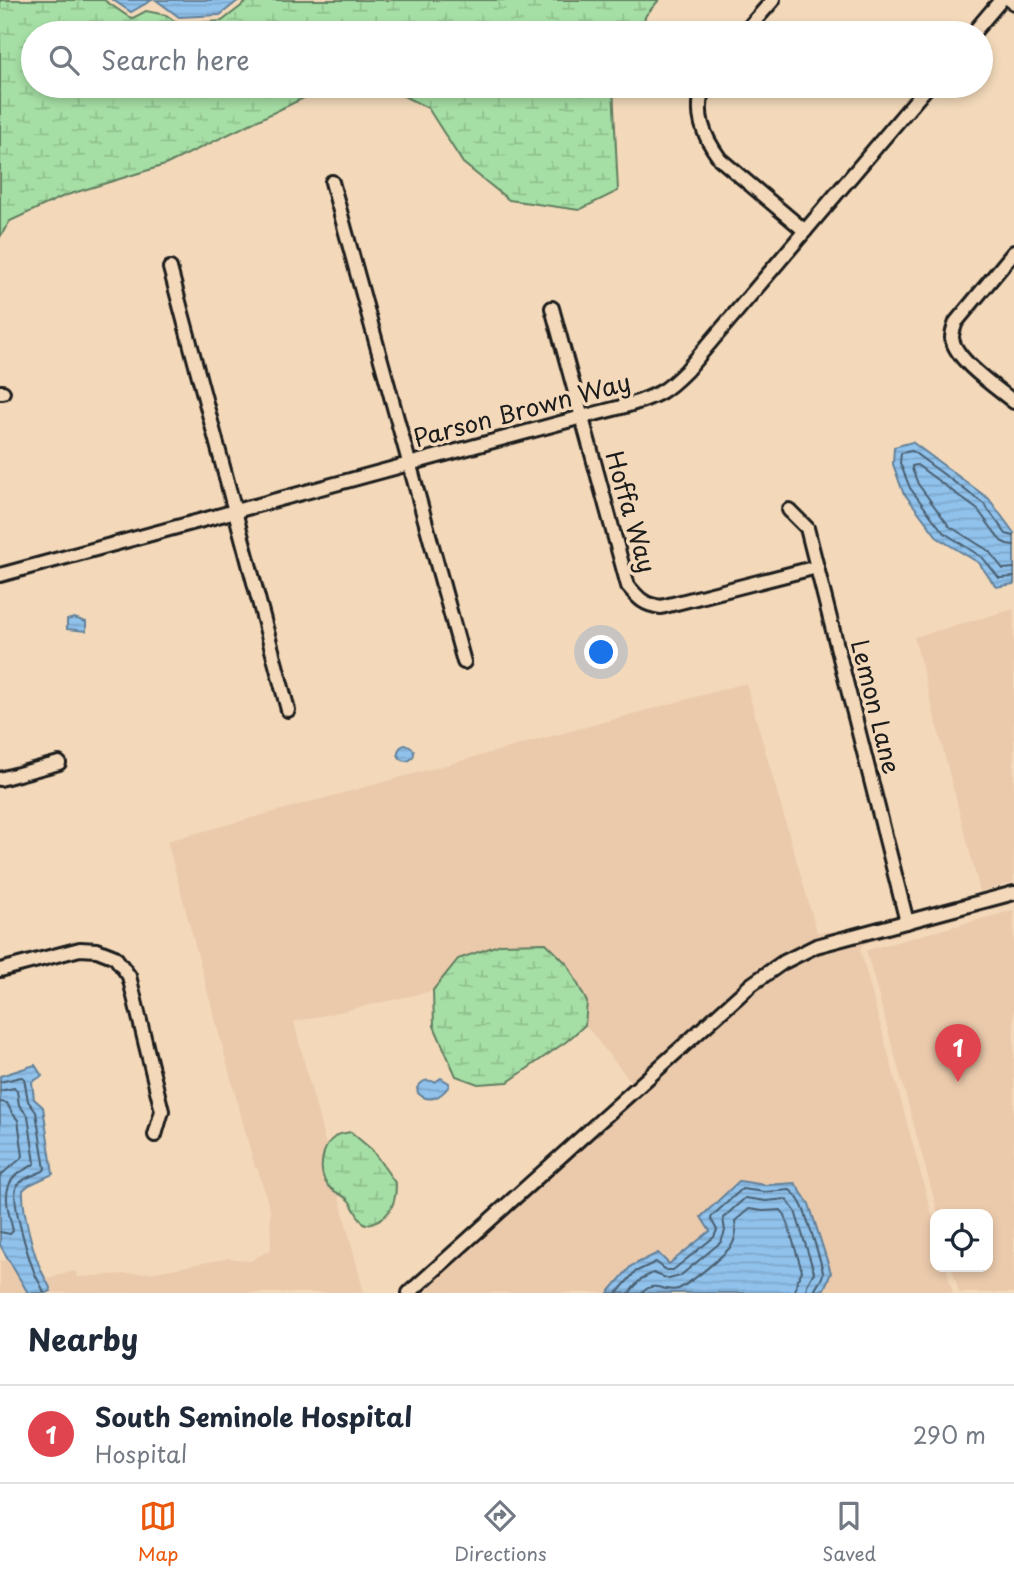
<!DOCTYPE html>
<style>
body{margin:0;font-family:"Playpen Sans",sans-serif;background:#f6f6f7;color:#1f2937}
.controls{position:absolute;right:21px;bottom:21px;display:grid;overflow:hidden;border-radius:14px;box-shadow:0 4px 10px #0003}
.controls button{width:63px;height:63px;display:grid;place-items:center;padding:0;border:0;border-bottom:2px solid #e0e1e3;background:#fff;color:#1f2937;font:35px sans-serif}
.you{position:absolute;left:602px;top:653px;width:24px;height:24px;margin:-18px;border:5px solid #fff;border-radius:50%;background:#1a73e8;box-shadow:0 0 0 10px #1a73e833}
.badge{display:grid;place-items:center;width:46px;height:46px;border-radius:50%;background:#ea580c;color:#fff;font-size:23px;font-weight:700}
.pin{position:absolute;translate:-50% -58px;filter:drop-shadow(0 2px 4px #0008)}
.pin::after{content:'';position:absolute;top:37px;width:24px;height:21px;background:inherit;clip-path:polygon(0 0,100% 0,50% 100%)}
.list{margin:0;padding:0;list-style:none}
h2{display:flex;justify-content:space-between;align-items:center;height:91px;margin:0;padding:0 28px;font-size:30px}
h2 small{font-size:23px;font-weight:400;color:#747a83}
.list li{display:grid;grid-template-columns:46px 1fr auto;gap:21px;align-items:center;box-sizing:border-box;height:98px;padding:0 28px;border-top:2px solid #e0e1e3}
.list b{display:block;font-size:26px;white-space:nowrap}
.list p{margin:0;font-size:23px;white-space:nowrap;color:#747a83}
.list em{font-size:23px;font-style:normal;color:#747a83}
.icon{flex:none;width:38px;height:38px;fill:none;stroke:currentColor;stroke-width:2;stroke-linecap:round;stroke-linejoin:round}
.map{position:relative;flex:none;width:1014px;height:1293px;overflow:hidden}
.search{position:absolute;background:#fff;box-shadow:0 4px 10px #0003;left:21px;right:21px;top:21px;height:77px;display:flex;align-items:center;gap:18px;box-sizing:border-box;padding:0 24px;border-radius:38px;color:#747a83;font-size:26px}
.sheet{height:189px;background:#fff}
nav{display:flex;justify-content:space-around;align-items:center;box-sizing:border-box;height:98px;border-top:2px solid #e0e1e3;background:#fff;font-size:19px;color:#747a83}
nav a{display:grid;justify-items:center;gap:4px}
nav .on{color:#ea580c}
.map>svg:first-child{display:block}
.built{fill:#ebcaac}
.wetland{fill:url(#wetland-marsh);stroke:#617e60;stroke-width:2}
.water{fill:url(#water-rules);stroke:#628099;stroke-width:2}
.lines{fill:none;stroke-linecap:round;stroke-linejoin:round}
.shore{stroke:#4a5e6f;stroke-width:2}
.street-casing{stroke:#1c1c1c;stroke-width:18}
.street{stroke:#f3d9ba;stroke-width:12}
.labels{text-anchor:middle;stroke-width:7;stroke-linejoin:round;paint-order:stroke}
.street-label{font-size:24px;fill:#1c1c1c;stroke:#f3d9ba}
</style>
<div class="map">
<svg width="1014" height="1293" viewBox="0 0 1014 1293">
<defs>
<pattern id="wetland-marsh" width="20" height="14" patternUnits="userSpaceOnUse" patternTransform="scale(1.75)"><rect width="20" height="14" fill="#a6dfa5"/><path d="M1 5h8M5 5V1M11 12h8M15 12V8" fill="none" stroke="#8ebf8d"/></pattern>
<pattern id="water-rules" width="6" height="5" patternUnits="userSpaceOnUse" patternTransform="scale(1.75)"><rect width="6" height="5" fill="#90c2ec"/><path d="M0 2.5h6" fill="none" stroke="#7ca6ca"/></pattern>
</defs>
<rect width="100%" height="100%" fill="#f3d9ba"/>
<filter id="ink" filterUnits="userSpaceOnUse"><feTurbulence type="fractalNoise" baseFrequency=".0143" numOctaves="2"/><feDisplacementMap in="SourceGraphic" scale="14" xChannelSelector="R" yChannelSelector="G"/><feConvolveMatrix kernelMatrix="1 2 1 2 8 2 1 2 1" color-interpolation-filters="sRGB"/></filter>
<g filter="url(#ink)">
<g class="built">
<path d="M1014,609V882L980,892L914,637Z"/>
<path d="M746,683L817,932L846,931L813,940L779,956L752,974L632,1083L585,1025L587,1002L501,944L458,959L433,991L294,1022L327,1149L321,1159L333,1189L338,1192L364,1293H47L51,1291L49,1283L46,1279L60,1274L76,1271L78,1277L155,1272L229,1258L250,1261L271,1249L270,1211L258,1169L255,1168L167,841Z"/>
<path d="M1014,901V903L864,944L860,949L935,1226V1267H946L953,1293H810L824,1289L831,1273L809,1204L795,1183L765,1185L739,1181L701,1216L710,1231L669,1264L631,1266L608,1293H420L756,990L786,970L819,953Z"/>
<path d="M1014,910V1293H959L952,1267H988V1214H938L866,950Z"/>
<path d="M9,1260L18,1277L28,1293H0V1261Z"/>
</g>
<g class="wetland">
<path d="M0,0H104L129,17L133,18L146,11L166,15L179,24L222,21L249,0H659L646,15L638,33H33V86H346L318,91L165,165L64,196L10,221L0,237Z"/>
<path d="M383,86H613L618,191L579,210L509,200L463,163L428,108Z"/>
<path d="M546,943L568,965L587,1002L585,1025L567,1041L508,1082L478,1084L456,1076L434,1026L433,990L458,959L501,944Z"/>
<path d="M351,1132L372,1150L396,1184C396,1207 388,1220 365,1225C358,1218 355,1210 350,1202C344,1194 334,1193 328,1186C317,1172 321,1146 336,1136C340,1133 346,1133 351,1132Z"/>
</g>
<g class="water">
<path d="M113,0H152L131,12Z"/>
<path d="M156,0H239L220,15L179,17Z"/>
<path d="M912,442L989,499L1014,533V584L996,587L979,563L938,538L917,510L903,492L893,464L894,447Z"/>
<path d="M74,618L86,622V631L67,629V620Z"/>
<circle cx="406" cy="753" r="8"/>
<path d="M35,1065L42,1076L32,1082L34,1099L43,1107L53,1174L29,1185L23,1190C22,1210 33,1253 42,1272C45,1279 49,1284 51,1291L47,1293H28L0,1245V1076Z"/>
<path d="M441,1078L449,1083V1086C441,1097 429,1104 418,1093L417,1088C423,1080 426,1079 435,1082Z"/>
<path d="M739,1181L765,1185L795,1183L809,1204L831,1273L824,1289L810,1293H608L631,1266L658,1253L669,1264L710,1231L701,1217Z"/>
</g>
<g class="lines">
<g class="shore">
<path d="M1014,536L1006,534L984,504L912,451L901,453L900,463L910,488L943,532L983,558L999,578L1014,577"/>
<path d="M1014,545L1007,544L1001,541L978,510L917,465L912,466V469L918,484L949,526L989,551L1003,569L1014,568"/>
<path d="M0,1082L21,1077L24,1078L28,1101L36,1112L45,1169L43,1171C34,1175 20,1179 16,1188C11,1202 29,1259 35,1274C38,1281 42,1286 44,1293"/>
<path d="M0,1091L14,1088L17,1091L19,1105L28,1116L35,1163C30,1168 22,1170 16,1175C0,1190 9,1212 13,1231L10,1234L0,1232"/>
<path d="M0,1102L7,1103L12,1113L18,1120L23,1156C17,1164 6,1168 0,1177"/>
<path d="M617,1293L635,1272L656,1262L666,1270H673L714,1237L717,1230L711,1219L712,1216L742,1189L765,1192L790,1190C795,1194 800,1201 803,1208C806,1215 823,1267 823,1273C823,1280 815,1286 814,1293"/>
<path d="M629,1293L641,1279L653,1273L669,1279L680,1276L721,1242L725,1231L723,1218L745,1198L766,1201L786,1199L795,1211L814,1272L807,1285L806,1293"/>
<path d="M642,1293C655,1279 662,1293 678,1289C688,1285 729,1252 733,1243C737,1235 736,1228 735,1221L749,1209L763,1211L781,1210L785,1215L802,1271L797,1281L795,1293"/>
</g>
<defs>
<g id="street">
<path d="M1010,0L1014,3"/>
<path d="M744,33L773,0"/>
<path d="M973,33L1001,0"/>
<path d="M704,86C694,113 703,136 720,159L805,231"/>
<path d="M332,182L464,662"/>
<path d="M1014,252L956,322C954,327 952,333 952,338C955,360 997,388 1014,402"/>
<path d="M170,268L288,710"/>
<path d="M552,308L628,586C639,599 644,605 661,607L817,567"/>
<path d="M0,392H3"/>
<path d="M789,510L807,528L907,922"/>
<path d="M0,575L582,417C608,410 637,405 661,392C670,387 678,379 686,371L928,86"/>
<path d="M0,779L59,763"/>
<path d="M0,970L80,949L97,950L115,957L129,976L162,1111L155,1135"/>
<path d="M409,1293L752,984L782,963L816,946L1014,893"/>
</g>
</defs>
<use href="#street" class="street-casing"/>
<use href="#street" class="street"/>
</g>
</g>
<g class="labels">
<g class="street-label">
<text transform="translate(522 411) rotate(-15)" y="8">Parson Brown Way</text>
<text transform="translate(630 512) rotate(74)" y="8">Hoffa Way</text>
<text transform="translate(875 707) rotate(76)" y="8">Lemon Lane</text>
</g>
</g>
</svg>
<div class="controls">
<button><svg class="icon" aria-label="locate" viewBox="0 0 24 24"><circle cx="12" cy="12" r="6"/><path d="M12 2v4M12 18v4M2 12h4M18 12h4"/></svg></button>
</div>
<div class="you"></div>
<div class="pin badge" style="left:958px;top:1082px;background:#e0444e">1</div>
<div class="search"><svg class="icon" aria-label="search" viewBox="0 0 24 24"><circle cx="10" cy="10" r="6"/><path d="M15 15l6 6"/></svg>Search here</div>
</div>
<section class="sheet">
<h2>Nearby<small></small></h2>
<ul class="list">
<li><span class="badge" style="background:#e0444e">1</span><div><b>South Seminole Hospital</b><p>Hospital</p></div><em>290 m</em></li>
</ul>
</section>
<nav>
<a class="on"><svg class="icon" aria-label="map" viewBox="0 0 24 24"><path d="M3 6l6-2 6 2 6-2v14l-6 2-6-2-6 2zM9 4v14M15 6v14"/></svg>Map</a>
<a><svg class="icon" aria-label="directions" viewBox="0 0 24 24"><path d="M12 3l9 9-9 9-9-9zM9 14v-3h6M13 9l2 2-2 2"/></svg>Directions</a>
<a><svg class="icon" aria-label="saved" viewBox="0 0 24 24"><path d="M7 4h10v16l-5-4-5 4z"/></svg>Saved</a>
</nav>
